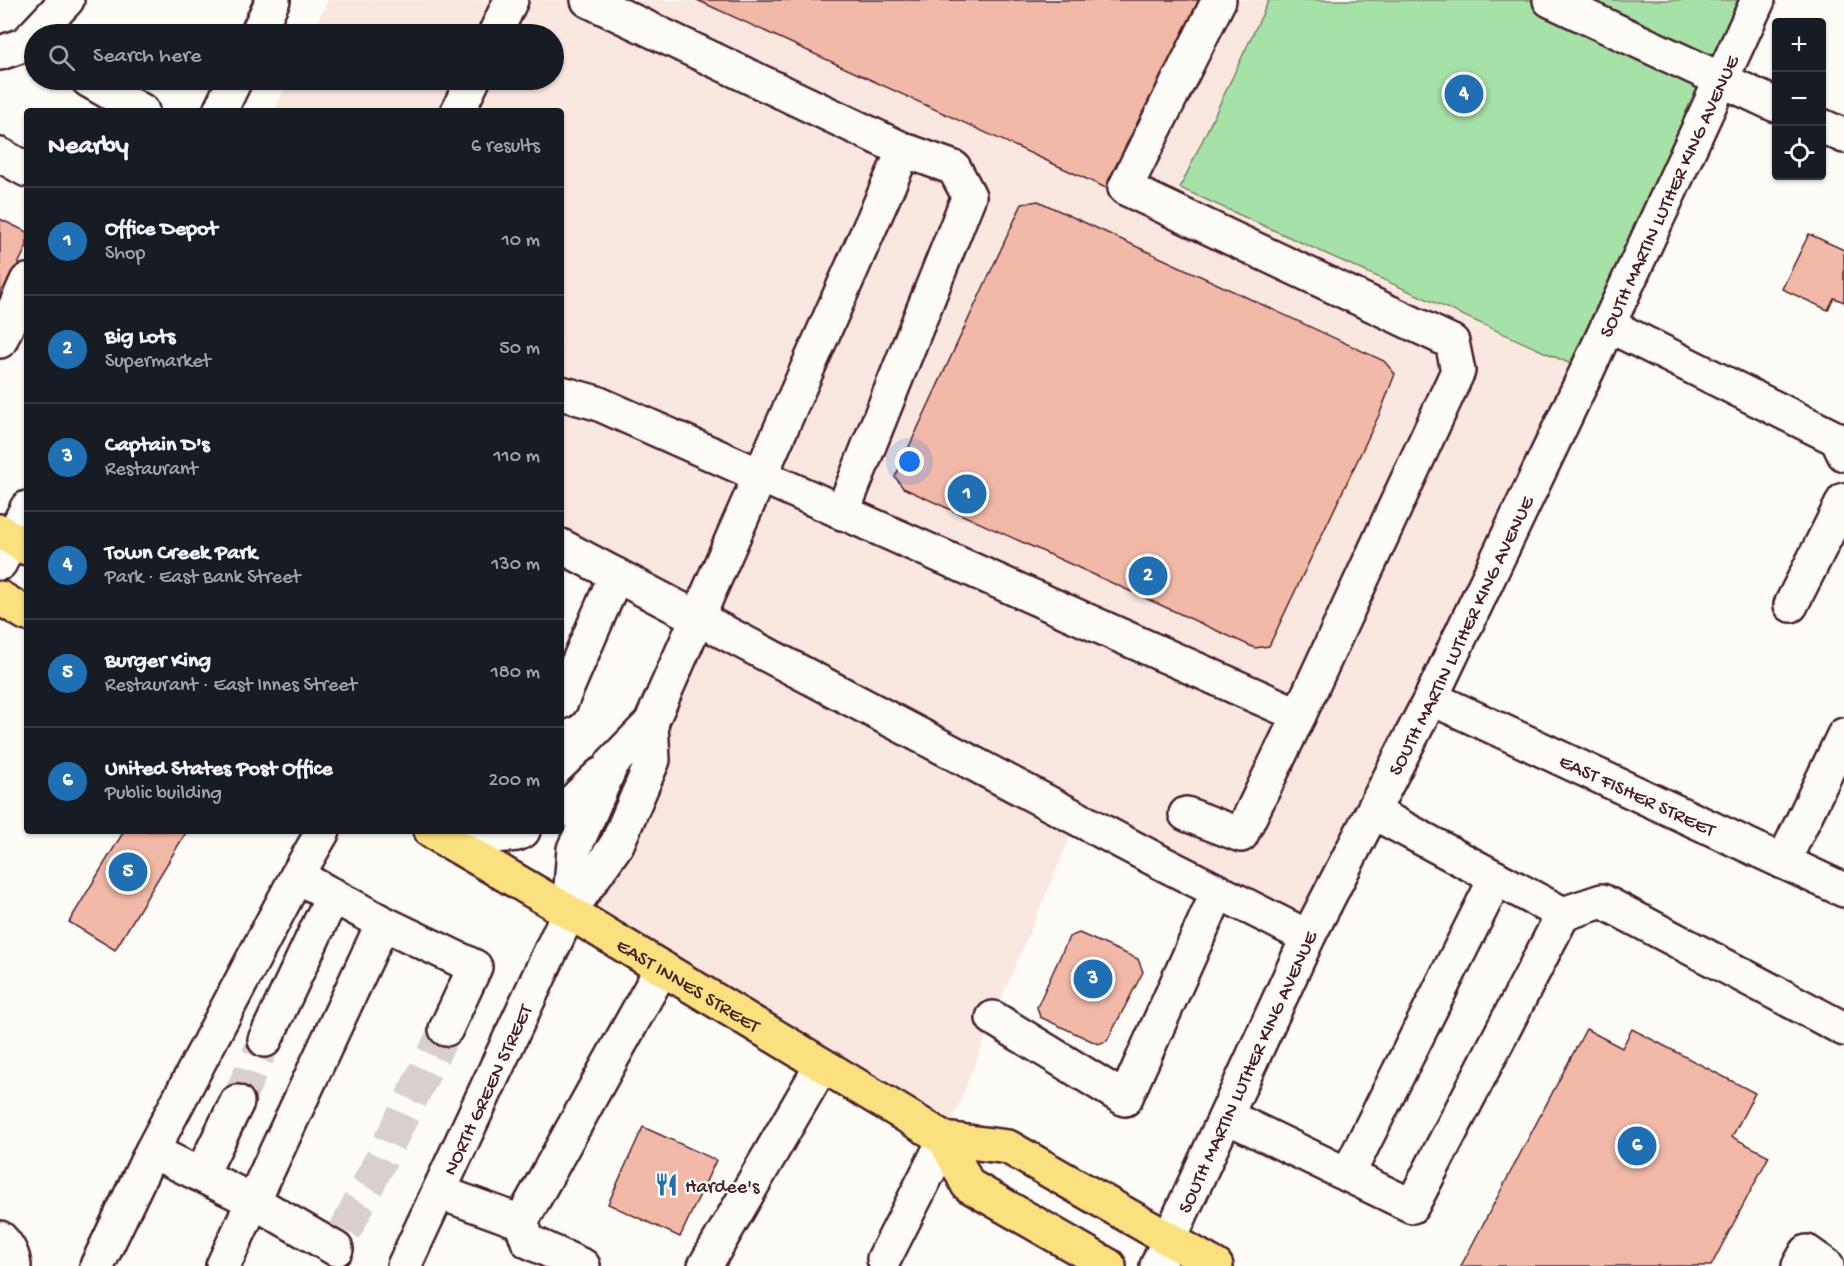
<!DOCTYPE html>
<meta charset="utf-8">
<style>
body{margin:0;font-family:"Gochi Hand",sans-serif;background:#242831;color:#f1f3f6}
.controls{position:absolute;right:18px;top:18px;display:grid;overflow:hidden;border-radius:6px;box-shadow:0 2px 4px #0004}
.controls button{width:54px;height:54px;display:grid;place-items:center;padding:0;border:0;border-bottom:2px solid #363941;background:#171b24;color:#f1f3f6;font:30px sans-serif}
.you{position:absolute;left:910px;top:462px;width:21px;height:21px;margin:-15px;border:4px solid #fff;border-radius:50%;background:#1a73e8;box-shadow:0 0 0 9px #1a73e833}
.badge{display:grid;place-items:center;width:39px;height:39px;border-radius:50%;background:#1f6fb2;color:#fff;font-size:20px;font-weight:700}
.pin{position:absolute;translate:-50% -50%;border:3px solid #fff;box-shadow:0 2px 6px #0006}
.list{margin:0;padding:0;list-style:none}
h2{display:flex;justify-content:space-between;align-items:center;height:78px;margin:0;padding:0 24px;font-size:26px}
h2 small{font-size:20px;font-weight:400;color:#9ea1a6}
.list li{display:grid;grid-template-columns:39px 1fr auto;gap:18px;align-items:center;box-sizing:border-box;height:108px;padding:0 24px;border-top:2px solid #363941}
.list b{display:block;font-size:22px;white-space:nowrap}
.list p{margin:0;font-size:20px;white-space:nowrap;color:#9ea1a6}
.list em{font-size:20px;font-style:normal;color:#9ea1a6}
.icon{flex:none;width:33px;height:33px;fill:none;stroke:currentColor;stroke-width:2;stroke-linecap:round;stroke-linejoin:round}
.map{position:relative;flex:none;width:1844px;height:1266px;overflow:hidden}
.search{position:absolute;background:#171b24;box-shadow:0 2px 4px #0004;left:24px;top:24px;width:540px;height:66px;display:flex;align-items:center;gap:15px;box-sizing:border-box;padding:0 21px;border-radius:33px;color:#9ea1a6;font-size:22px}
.panel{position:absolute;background:#171b24;box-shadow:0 2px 4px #0004;left:24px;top:108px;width:540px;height:726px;border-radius:6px}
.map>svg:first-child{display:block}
.built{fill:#fae8e0}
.green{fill:#a6e1a7;stroke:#788069;stroke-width:1.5}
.building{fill:#f2b9a9;stroke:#4a1f2b;stroke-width:1.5}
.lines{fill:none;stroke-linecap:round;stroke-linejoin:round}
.minor-tunnel{stroke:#d9d0ce;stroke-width:33;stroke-dasharray:33 16;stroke-linecap:butt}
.minor-casing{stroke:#4a1f2b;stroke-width:38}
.major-casing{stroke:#4a1f2b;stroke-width:38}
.minor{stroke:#fdfcf7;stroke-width:33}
.major{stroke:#fbe080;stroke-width:33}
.labels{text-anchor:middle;stroke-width:4.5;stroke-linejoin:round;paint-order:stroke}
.street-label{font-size:20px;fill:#4a1f2b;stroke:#fdfcf7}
.poi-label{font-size:20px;fill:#4a1f2b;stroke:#fdfcf7;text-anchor:start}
</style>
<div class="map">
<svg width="1844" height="1266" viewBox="0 0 1844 1266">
<rect width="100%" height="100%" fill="#fdfcf7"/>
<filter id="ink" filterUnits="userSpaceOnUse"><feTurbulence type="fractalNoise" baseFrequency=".0167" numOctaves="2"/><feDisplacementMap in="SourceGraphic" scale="12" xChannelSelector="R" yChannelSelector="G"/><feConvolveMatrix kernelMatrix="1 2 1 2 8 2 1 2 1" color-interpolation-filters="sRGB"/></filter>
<g filter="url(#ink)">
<path class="built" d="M328,0H1269L1180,188L1573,365L1308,937L1078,819L993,1018L945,1139L569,912L574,849L698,619L561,546V111H274L289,80H554V34H311Z"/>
<path class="green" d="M1269,0H1750L1573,365L1180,188Z"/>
<g class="building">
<path d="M697,0H1209L1119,194Z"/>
<path d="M1038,201L1384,361L1395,374L1380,413L1269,646L1255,648L903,488L895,477L1022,204Z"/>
<path d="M0,219L27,232V246L0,301Z"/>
<path d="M1809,234L1844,250V302L1834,298L1828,310L1782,289Z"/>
<path d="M124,831H187L115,950L69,922Z"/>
<path d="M1079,933L1138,959L1143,972L1107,1041L1098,1044L1040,1017L1037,1007L1069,937Z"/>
<path d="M1586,1029L1622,1048L1632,1029L1755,1093L1732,1137L1769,1156L1711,1266H1461Z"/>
<path d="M643,1127L716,1160L680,1237L608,1204Z"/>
</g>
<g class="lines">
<g class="minor-tunnel">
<path d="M237,1102L265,1040"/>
<path d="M345,1231L446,1029"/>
</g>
<defs>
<g id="minor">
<path d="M1550,0L1776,105"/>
<path d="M35,34L67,0"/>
<path d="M257,34L273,0"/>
<path d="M495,34L511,0"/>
<path d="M0,53L26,44L34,35"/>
<path d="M88,80L142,111"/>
<path d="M220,111L235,80"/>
<path d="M458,111L473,80"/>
<path d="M1822,126L1844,136"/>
<path d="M0,155L27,170"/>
<path d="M1608,325L1837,439L1844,454"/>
<path d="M0,341L27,281"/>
<path d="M561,393L597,403L1299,715"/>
<path d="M842,513L969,196L954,168L904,150"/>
<path d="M561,546L1164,864L1308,937"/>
<path d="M0,563L27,508"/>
<path d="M1791,605L1844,500"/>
<path id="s1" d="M1431,698L1844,890"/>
<path d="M561,702L616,575"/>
<path d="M561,810L567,807L600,775"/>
<path d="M1373,812L1563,914"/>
<path d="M1186,814L1241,835L1299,715L1458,371L1452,342L1125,188L1219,0"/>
<path d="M323,831L297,876L152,1151L253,1201L336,1249"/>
<path d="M446,841L517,834L523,831"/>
<path d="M1783,862L1844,735"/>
<path d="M297,876L383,923L475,967L446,1029"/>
<path d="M569,912L574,849L584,827L612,763L651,723L904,150L588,0"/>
<path d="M993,1018L1125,1099L1213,903"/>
<path d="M265,1040L333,895"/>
<path d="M1226,1116L1412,1206L1563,914L1602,901L1844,1029"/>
<path d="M1348,1174L1496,878"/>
<path d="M201,1175L237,1102"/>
<path d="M439,1192L521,1222"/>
<path d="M0,1238C8,1246 13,1255 14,1266"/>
<path d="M884,1259L945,1139"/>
<path d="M97,1266L152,1151"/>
<path d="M223,1266L383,923"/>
<path id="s2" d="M404,1266L569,912L617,844L653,760L651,723"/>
<path d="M583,1266L528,1241L521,1222L662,968"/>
<path d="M705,1266L822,1065"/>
<path id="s3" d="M1157,1266L1308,937L1431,698L1587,371L1758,0"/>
<path d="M1799,1266L1807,1252L1827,1266"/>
</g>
<g id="major">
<path d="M0,531L27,548"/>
<path d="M0,598L27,614"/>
<path id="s4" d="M431,831L569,912L945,1139L1008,1147L1216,1266"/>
<path d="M945,1139L968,1185L1109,1266"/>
</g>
</defs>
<use href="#minor" class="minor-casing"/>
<use href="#major" class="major-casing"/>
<use href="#minor" class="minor"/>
<use href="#major" class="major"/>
</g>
</g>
<defs>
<symbol id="restaurant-bare" viewBox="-9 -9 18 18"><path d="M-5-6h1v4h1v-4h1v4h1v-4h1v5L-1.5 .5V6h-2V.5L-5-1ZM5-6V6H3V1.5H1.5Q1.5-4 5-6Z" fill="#1f6fb2" stroke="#fdfcf7" stroke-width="2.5" paint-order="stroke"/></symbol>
</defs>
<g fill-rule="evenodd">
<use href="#restaurant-bare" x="650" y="1168" width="33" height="33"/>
</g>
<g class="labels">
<g class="street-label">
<text dy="7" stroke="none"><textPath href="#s3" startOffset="1186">SOUTH MARTIN LUTHER KING AVENUE</textPath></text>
<text dy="7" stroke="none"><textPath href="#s3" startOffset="700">SOUTH MARTIN LUTHER KING AVENUE</textPath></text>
<text dy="7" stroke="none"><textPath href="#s1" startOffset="228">EAST FISHER STREET</textPath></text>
<text dy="7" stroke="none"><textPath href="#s4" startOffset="300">EAST INNES STREET</textPath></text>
<text dy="7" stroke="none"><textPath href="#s3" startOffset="214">SOUTH MARTIN LUTHER KING AVENUE</textPath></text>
<text dy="7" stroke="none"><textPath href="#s2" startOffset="195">NORTH GREEN STREET</textPath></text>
</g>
<g class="poi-label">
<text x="685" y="1192">Hardee's</text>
</g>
</g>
</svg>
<div class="controls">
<button>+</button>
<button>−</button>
<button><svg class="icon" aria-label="locate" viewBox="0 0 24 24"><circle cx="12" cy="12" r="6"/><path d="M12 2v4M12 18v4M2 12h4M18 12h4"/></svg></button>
</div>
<div class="you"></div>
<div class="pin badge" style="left:967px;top:494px">1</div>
<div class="pin badge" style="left:1148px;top:576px">2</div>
<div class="pin badge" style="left:1093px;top:979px">3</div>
<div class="pin badge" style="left:1464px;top:94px">4</div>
<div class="pin badge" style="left:128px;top:872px">5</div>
<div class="pin badge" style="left:1637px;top:1146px">6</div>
<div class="search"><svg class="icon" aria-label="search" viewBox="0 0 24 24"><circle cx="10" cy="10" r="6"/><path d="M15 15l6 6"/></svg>Search here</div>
<section class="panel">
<h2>Nearby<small>6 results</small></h2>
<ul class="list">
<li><span class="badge">1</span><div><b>Office Depot</b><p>Shop</p></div><em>10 m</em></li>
<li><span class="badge">2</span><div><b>Big Lots</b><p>Supermarket</p></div><em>50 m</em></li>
<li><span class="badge">3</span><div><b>Captain D's</b><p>Restaurant</p></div><em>110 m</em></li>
<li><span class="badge">4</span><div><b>Town Creek Park</b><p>Park · East Bank Street</p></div><em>130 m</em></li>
<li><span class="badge">5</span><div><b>Burger King</b><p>Restaurant · East Innes Street</p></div><em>180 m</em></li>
<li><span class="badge">6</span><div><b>United States Post Office</b><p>Public building</p></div><em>200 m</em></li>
</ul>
</section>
</div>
